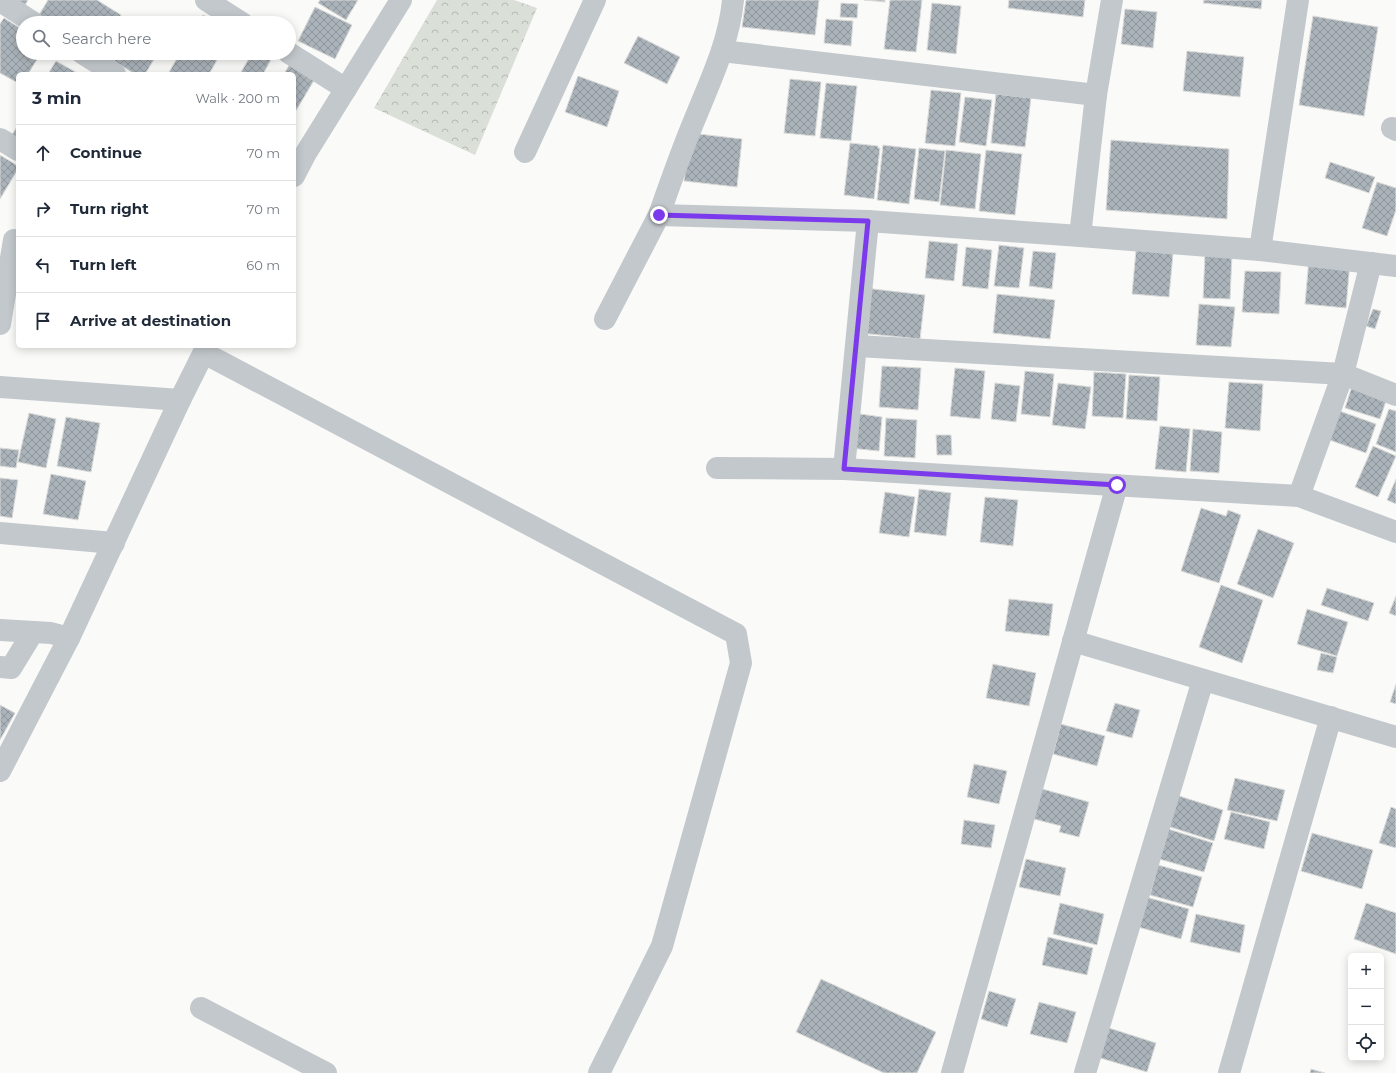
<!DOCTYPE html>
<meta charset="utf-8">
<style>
body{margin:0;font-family:Montserrat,sans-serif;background:#f2f2f3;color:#1f2937}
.controls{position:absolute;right:12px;bottom:12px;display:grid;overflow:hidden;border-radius:6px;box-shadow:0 2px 10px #0003}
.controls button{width:36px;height:36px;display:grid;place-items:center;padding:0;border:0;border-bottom:1px solid #e0e1e3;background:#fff;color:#1f2937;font:20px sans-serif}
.stop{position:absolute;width:12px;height:12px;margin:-9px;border:3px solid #7c3aed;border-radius:50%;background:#fff}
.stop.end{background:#7c3aed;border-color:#fff;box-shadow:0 1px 4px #0008}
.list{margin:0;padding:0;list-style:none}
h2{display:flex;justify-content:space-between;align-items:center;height:52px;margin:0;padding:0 16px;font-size:17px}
h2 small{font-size:13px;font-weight:400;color:#747a83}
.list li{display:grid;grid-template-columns:26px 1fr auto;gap:12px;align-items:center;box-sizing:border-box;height:56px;padding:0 16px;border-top:1px solid #e0e1e3}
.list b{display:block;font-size:15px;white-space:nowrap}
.list em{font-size:13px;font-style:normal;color:#747a83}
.icon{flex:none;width:22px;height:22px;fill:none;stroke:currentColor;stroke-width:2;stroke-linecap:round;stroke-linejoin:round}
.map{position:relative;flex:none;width:1396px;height:1073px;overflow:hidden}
.search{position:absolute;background:#fff;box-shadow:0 2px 10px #0003;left:16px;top:16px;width:280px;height:44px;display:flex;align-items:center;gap:10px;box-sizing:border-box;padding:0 14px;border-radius:22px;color:#747a83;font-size:15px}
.panel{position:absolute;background:#fff;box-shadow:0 2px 10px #0003;left:16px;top:72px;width:280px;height:276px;border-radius:6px}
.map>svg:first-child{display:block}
.forest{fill:url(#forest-crowns)}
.building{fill:url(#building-cross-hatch);stroke:#dcdcda}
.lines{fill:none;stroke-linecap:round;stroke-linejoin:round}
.minor{stroke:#c3c8cc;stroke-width:22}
.route{stroke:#7c3aed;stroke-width:5}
</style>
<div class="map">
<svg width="1396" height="1073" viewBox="0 0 1396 1073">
<defs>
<pattern id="forest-crowns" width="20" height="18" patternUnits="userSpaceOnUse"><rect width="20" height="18" fill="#dadfd7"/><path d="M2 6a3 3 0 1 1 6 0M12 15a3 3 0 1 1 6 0" fill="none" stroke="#b4b9b4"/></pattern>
<pattern id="building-cross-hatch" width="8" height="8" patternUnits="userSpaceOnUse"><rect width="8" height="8" fill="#aab3b9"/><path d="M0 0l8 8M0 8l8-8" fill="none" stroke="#8e969c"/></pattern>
</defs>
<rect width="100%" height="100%" fill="#fafaf8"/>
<path class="forest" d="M437,0H514L537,8L475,155L374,108Z"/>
<g class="building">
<path d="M13,0H28L24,7Z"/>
<path d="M48,0H97L121,15L116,23H52L39,15Z"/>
<path d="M320,0H358L346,20L318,3Z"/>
<path d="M746,0H819L815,35L742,27Z"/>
<path d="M864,0H885V2Z"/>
<path d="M890,0H922L916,52L884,49Z"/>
<path d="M1009,0H1085L1083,17L1008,8Z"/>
<path d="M1204,0H1262L1261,9L1203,3Z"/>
<path d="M841,3L858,4L857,18L840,17Z"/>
<path d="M932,3L961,6L956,54L927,50Z"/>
<path d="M315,7L352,25L335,59L298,41Z"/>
<path d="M1125,9L1157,12L1153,48L1121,44Z"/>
<path d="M203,15L217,23H198Z"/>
<path d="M1313,16L1378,27L1364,116L1299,105Z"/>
<path d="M4,18L23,30V53H41L28,74H18V83L0,73V24Z"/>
<path d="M826,19L853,21L851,46L824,43Z"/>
<path d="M638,36L680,57L667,84L624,63Z"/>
<path d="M1187,51L1244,57L1240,97L1183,91Z"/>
<path d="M118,53H158L145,74H135L114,61Z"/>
<path d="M180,53H221L209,74H168Z"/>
<path d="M252,53H272L274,54L263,74H240Z"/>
<path d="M56,61L79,74H48Z"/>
<path d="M291,62L316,77L294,114V74H284Z"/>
<path d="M578,76L619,91L607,127L565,112Z"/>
<path d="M790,79L821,82L815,136L784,133Z"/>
<path d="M826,83L857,86L851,141L820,138Z"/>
<path d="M931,90L961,93L955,146L925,143Z"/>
<path d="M996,94L1031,98L1025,147L991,143Z"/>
<path d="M965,97L992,100L986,146L959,142Z"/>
<path d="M18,125V138L12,135Z"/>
<path d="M690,133L742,139L737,187L684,181Z"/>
<path d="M1111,140L1229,149L1227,219L1106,210Z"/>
<path d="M850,143L878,146V148H880L874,199L844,195Z"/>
<path d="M883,145L916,149L909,204L877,200Z"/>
<path d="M919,148L945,151L939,202L914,199Z"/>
<path d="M946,150L981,154L975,209L940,205Z"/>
<path d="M986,150L1022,154L1015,215L979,211Z"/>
<path d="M0,155L18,166V169L0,199Z"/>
<path d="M1330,162L1375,177L1369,193L1325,178Z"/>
<path d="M1377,182L1396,188V210L1387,236L1362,228Z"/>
<path d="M929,241L958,244L954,281L925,278Z"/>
<path d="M999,245L1024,248L1019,288L994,286Z"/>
<path d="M966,247L992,250L988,289L962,286Z"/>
<path d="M1136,250L1173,254L1169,297L1132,294Z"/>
<path d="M1033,251L1056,253L1052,289L1029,286Z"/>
<path d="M1205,254L1232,255L1230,299L1203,298Z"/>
<path d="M1309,258L1350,262L1346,308L1305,304Z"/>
<path d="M1245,271L1281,272L1279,314L1242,312Z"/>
<path d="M865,288L925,295L920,339L860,333Z"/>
<path d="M997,294L1055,300L1050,339L993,333Z"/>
<path d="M1199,304L1235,307L1231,347L1196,345Z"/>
<path d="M1373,309L1381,311L1375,329L1366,326Z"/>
<path d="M882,366L921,368L918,410L879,407Z"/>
<path d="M955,368L985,371L980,419L950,416Z"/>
<path d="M1025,371L1054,374L1050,417L1021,414Z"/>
<path d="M1094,372L1126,374L1123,418L1092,416Z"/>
<path d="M1129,375L1160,377L1157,421L1126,419Z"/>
<path d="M1229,382L1263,384L1260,431L1225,428Z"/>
<path d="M995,383L1020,386L1016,422L991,419Z"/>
<path d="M1058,383L1091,387L1085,429L1052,425Z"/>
<path d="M1353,383L1388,395L1380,419L1345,408Z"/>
<path d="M1334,409L1376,424L1366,453L1324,438Z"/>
<path d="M1389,409L1396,411V452L1376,444Z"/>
<path d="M29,413L56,419L46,468L18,462Z"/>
<path d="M853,413L882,417L879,451L849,448Z"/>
<path d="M66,417L100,423L91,472L57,466Z"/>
<path d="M886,418L917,420L915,458L884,456Z"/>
<path d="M1160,426L1190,429L1186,472L1155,469Z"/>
<path d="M1193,429L1222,432L1219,473L1190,471Z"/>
<path d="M936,435H951L952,455H937Z"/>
<path d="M1373,446L1396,456L1378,497L1355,487Z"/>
<path d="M0,448L19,450L16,468L0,466Z"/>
<path d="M51,474L86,481L78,520L43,514Z"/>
<path d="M0,478L18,480L12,518L0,516Z"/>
<path d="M1396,479V504L1387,500Z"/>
<path d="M919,489L951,493L946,536L914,532Z"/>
<path d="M885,492L915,497L909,537L879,533Z"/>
<path d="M985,497L1018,500L1013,546L980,542Z"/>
<path d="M1201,508L1226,516L1228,510L1241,515L1219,583L1181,571Z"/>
<path d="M1258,529L1294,543L1273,598L1237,584Z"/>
<path d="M1221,585L1263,600L1242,663L1199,647Z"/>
<path d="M1327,588L1374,603L1368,621L1321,605Z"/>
<path d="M1396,596V616L1389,613Z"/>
<path d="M1009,599L1053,604L1049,636L1005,631Z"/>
<path d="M1307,609L1348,622L1337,656L1297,644Z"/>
<path d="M1321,653L1337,657L1333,673L1317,670Z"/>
<path d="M993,664L1036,673L1029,706L986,698Z"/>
<path d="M1396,684V704L1390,702Z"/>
<path d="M1115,703L1140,710L1132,738L1106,731Z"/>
<path d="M0,705L15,713L0,740Z"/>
<path d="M1061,724L1105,736L1097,766L1053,754Z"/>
<path d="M974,764L1007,771L999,804L967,797Z"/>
<path d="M1235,778L1285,790L1277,821L1227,810Z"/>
<path d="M1039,788L1089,802L1079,837L1059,832L1061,826L1030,818Z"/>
<path d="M1173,794L1223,810L1214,841L1164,825Z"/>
<path d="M1391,807L1396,809V848L1379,843Z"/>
<path d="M1231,812L1270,822L1264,849L1224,839Z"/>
<path d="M964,820L995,825L991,848L961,844Z"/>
<path d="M1165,828L1213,843L1204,872L1156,858Z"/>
<path d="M1312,833L1373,850L1362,889L1301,871Z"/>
<path d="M1026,859L1066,868L1060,896L1019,887Z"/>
<path d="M1158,865L1202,877L1193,907L1150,895Z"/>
<path d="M1146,897L1189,909L1181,939L1138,927Z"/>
<path d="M1060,903L1104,914L1097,945L1053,934Z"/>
<path d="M1366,903L1396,913V954L1354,939Z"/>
<path d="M1196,914L1245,925L1240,953L1190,942Z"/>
<path d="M1048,937L1093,948L1087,975L1042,965Z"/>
<path d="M821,979L936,1032L917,1073H884L796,1032Z"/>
<path d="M989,991L1016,999L1007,1027L981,1019Z"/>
<path d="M1039,1002L1076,1012L1067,1043L1030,1034Z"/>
<path d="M1106,1027L1156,1043L1147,1072L1097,1057Z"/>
<path d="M1311,1069L1325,1073H1310Z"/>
</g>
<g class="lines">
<g class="minor">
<path d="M206,0L242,23"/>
<path d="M733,0C729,43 710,81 694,121C681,152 670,184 659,215L868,221L1080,236L1260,250L1298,0"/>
<path d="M0,1L34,23"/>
<path d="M722,51L1096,95"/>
<path d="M82,53L115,74"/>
<path d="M289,53L346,89"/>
<path d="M1392,128L1396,130"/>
<path d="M0,139L18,150"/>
<path d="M525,152L595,0"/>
<path d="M294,176L306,153L401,0"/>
<path d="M1080,236L1096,95L1112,0"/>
<path d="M1260,250L1396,266"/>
<path d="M605,319L659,215"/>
<path d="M0,324L14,240"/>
<path d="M857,346L1343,374L1396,395"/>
<path d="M204,353L736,634L741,663L662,946L599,1073"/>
<path d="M0,387L180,400"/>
<path d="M717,468L844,469L1299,496L1396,532"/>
<path d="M844,469L868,221"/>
<path d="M1299,496L1343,374L1371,263"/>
<path d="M0,533L114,543"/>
<path d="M0,630L51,633L69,638"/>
<path d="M1073,641L1396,737"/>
<path d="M0,667L11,668L33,632"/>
<path d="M0,771L69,638L180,400L207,346"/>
<path d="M201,1008L326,1073"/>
<path d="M952,1073L1117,485"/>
<path d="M1085,1073L1203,680"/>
<path d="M1229,1073L1331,717"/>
</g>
</g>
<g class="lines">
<path class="route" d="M659,215L868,221L844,469L1117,485"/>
</g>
</svg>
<div class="controls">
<button>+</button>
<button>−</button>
<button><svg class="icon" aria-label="locate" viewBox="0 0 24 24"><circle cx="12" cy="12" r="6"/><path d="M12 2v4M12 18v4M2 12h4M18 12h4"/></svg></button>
</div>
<div class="stop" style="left:1117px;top:485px"></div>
<div class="stop end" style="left:659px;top:215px"></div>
<div class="search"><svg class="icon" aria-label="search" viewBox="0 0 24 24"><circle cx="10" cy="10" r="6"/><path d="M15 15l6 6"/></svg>Search here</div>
<section class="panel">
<h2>3 min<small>Walk · 200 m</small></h2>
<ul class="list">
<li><svg class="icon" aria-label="ahead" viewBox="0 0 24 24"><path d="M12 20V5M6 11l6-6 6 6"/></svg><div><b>Continue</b></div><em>70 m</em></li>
<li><svg class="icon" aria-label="right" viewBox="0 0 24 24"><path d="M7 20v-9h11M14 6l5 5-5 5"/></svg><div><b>Turn right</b></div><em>70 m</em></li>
<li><svg class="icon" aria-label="left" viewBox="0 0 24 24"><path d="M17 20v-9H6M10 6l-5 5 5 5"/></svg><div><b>Turn left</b></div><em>60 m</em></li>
<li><svg class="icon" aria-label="arrive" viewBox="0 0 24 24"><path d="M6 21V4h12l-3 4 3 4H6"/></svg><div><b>Arrive at destination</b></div></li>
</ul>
</section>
</div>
